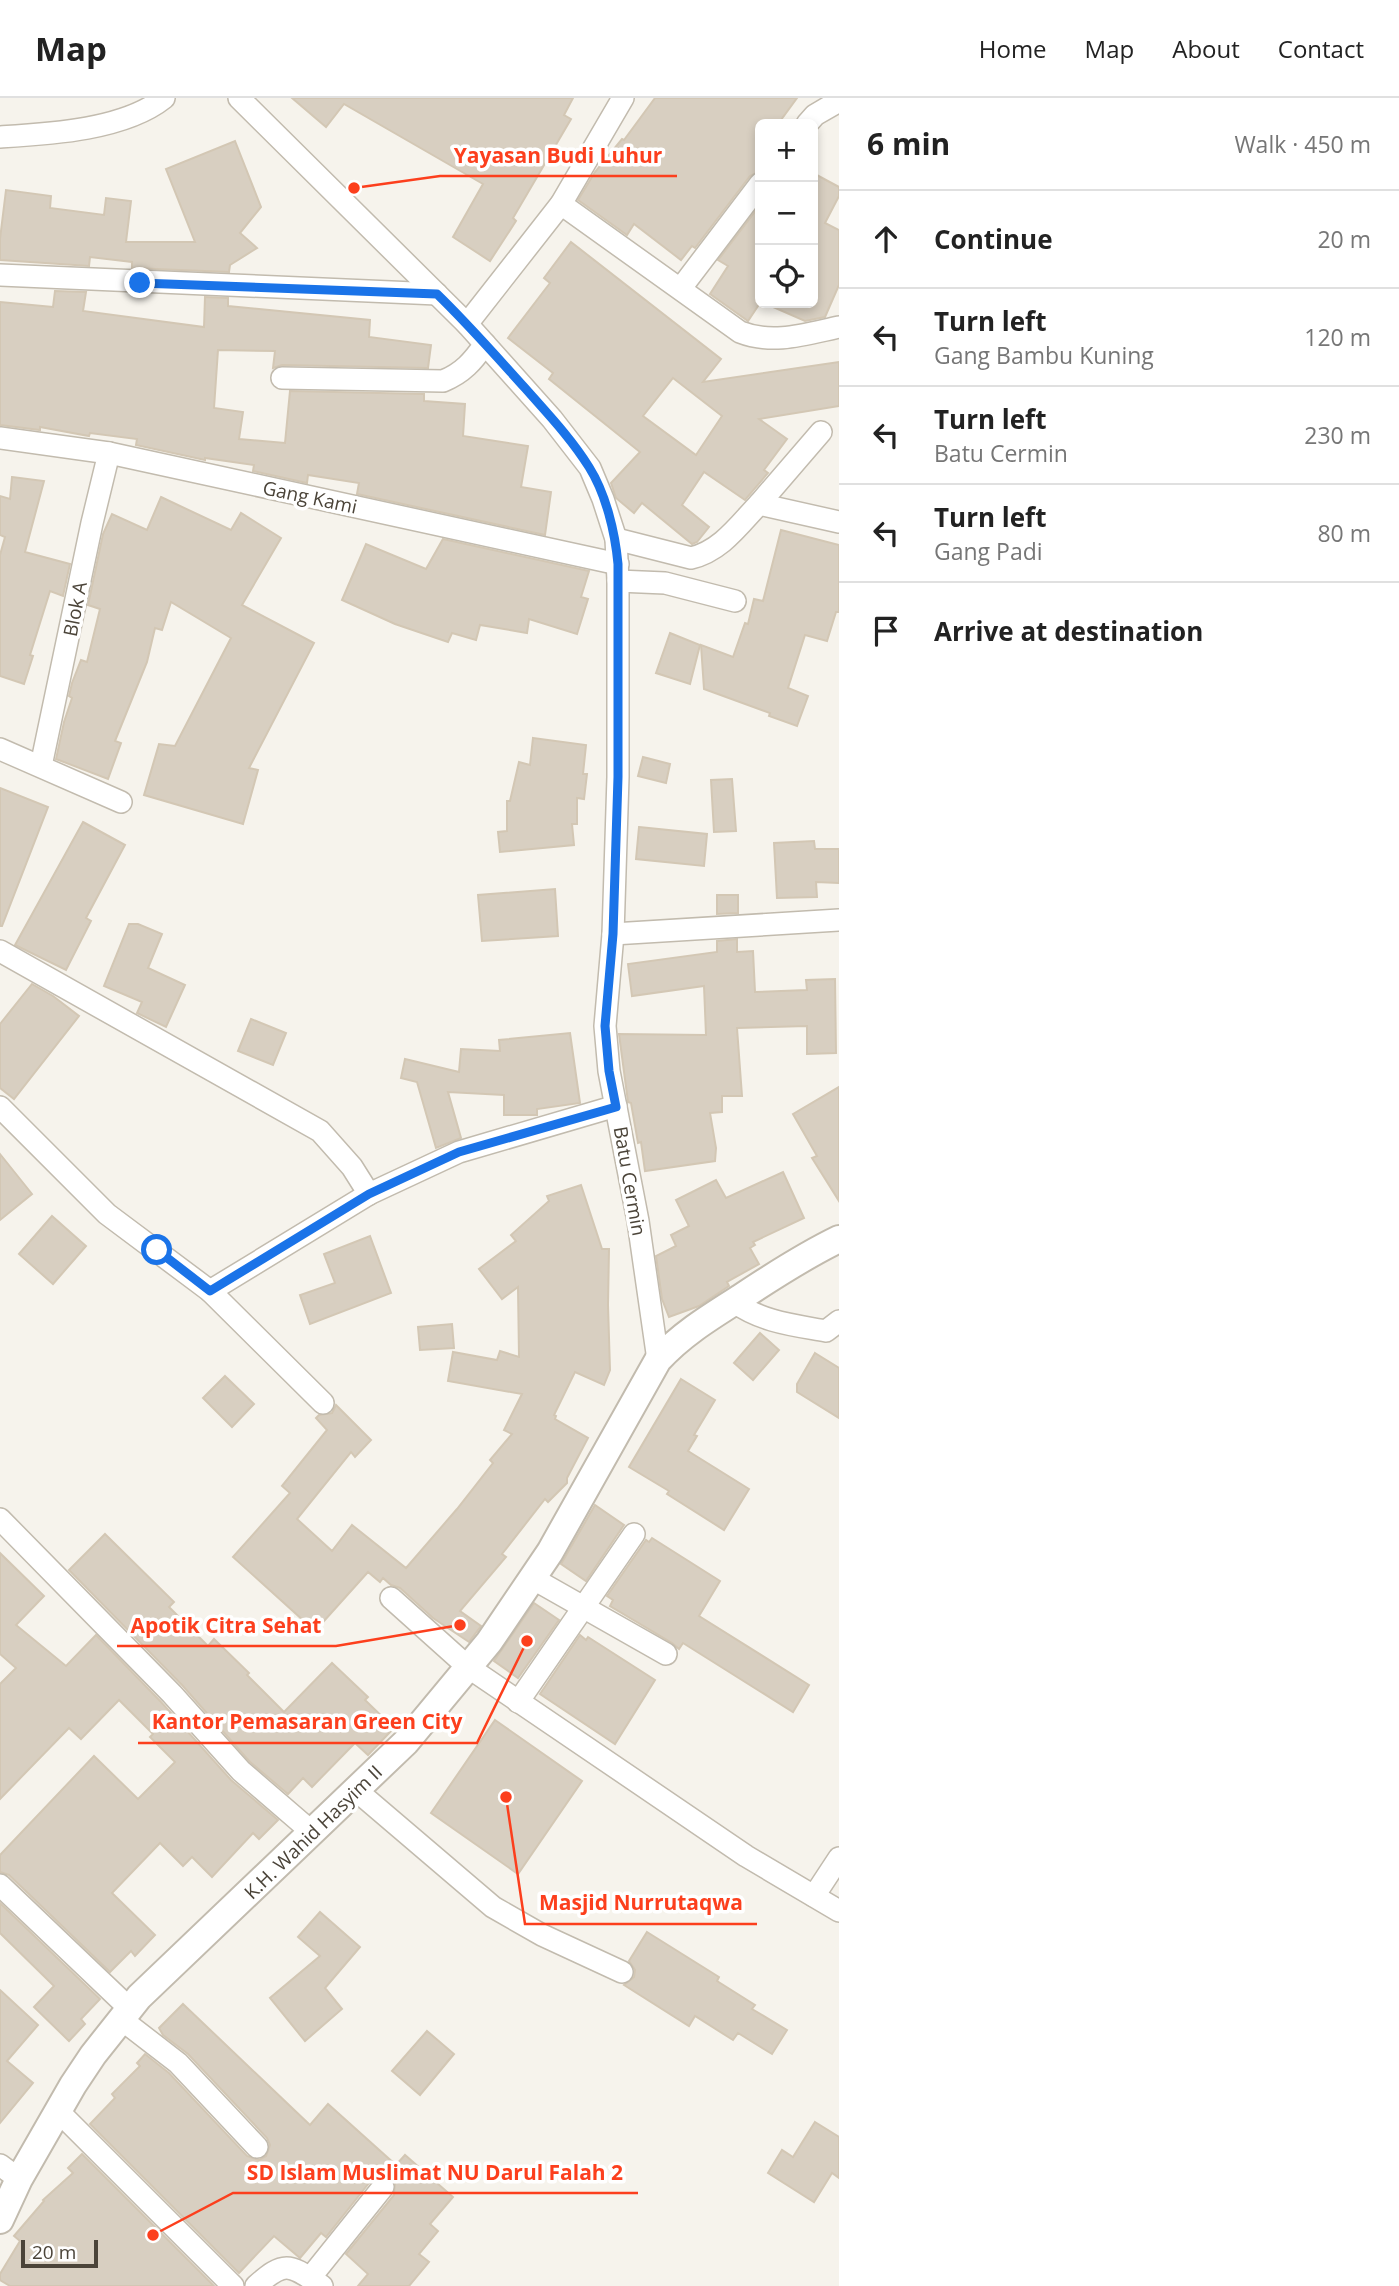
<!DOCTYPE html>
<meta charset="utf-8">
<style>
body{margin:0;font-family:"Open Sans",sans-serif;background:#f6f6f6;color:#222}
.controls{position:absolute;right:21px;top:21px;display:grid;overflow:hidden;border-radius:10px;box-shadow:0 4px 10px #0003}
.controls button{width:63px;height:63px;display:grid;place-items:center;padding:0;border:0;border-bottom:2px solid #e0e0e0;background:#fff;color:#222;font:35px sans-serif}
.scale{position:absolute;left:21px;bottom:18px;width:77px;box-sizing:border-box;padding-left:7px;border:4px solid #4b4439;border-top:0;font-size:19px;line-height:24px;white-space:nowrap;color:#4b4439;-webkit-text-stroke:5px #fff;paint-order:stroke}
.stop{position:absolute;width:21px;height:21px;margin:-16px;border:5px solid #1a73e8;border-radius:50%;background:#fff}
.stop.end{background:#1a73e8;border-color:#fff;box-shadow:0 2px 7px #0008}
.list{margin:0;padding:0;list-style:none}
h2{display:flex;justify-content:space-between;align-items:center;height:91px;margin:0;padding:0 28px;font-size:30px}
h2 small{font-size:23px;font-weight:400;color:#767676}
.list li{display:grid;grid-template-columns:46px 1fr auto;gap:21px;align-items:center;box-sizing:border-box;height:98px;padding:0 28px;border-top:2px solid #e0e0e0}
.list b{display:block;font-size:26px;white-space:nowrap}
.list p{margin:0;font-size:23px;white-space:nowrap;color:#767676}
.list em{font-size:23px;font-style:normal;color:#767676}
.icon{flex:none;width:38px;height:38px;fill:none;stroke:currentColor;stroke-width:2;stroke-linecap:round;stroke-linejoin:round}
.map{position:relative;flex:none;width:839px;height:2188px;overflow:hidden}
header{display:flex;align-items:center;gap:42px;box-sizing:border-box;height:98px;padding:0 35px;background:#fff;border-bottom:2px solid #e0e0e0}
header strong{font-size:33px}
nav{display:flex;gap:38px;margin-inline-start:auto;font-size:24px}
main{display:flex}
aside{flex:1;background:#fff}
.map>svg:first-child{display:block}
.building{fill:#d8cfc1;stroke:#d3c7b4;stroke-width:2;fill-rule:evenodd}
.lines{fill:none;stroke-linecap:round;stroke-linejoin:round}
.minor-casing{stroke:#c2bbae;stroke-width:24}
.tertiary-casing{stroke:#c2bbae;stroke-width:30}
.minor{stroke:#fff;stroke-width:21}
.tertiary{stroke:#fff;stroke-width:26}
.route{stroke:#1a73e8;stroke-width:9}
.labels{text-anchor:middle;stroke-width:7;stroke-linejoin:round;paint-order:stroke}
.street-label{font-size:19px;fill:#4b4439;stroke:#fff}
.leader{fill:none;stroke:#fc3f1d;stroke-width:2.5}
.callout-dot{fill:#fc3f1d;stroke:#fff;stroke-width:2.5}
.callout-label{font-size:21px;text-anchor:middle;font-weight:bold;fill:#fc3f1d;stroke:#fff;stroke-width:7;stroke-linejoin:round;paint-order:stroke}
</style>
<header>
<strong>Map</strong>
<nav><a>Home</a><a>Map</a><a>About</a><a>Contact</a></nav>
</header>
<main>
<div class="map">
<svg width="839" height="2188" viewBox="0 0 839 2188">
<rect width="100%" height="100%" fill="#f6f3ec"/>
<g class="building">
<path d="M292,0H573L564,17L571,21L513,120L516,123L490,163L453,139L483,86L344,6L326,29Z"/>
<path d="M655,0H797L778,26H760V73L750,78L695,150L692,148L681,162L634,126L627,137L578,102L595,74L622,41L624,42Z"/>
<path d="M235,43L261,109L240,135L257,150L230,167L229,174L132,170V164L90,159L89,168L0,162V141L6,92L51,98L50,110L104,117L106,100L131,103L126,144H195L166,71Z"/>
<path d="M813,75L839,89V98L825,125L839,132V187L825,219L805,223L764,205H813Z"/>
<path d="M760,107V205L748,223L710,196L728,168L718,162Z"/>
<path d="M571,144L721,261L703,284L839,264V308L759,321L787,341L764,372L768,375L745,402L704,374L682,407L709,429L697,444L692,446L642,405L634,415L616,400L611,385L640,354L549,281L553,275L508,240L550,185L544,180ZM673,280L722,318L696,357L643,318Z"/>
<path d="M55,193L86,194L83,213L204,229L205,199L228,200V208L370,222L369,239L431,247L428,270L282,267L273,270L275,253L218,252L214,310L243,314L239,341L285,345L290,293L424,296V303L465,306L463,338L528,348L521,389L551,394L545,437L357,396L359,385L308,377L307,385L253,373L254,367L205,360V362L136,347L137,341L90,335L89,338L40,329V332L0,327V204L53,209Z"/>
<path d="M12,379L44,383L25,454L70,466L63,498L50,493L30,557L33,558L24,586L0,578V457L5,439L0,437V398L10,401Z"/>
<path d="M161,399L231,432L241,415L281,440L242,507L314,545L249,670L258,672L243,726L144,697L159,646L175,648L231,540L171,504L162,532L155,530L147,564L115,643L121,645L108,681L56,661L64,624L72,600L69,598L72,585L81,562L87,564L100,511L88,507L103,436L112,416L147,432Z"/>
<path d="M781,432L839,447V514H836L827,543L805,537L788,590L808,598L797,628L769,618L770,615L704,591L701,547L733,559L745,525L748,526L754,501L763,503Z"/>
<path d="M443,441L589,473L581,499L588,501L577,536L529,521L527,535L480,527L476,542L452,535L448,544L395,526L342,502L366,446L426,471Z"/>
<path d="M670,535L700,547L690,586L656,575Z"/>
<path d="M533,640L586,647L583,676H587L584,701L577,700V726H572L574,747L500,754L498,734L507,733V703H510L519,664L530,667Z"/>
<path d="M643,659L670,666L666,685L638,678Z"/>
<path d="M732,681L736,733L714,734L711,682Z"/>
<path d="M0,690L48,709L2,828H0Z"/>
<path d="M83,724L125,747L86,820L91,823L66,872L15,847Z"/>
<path d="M639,729L707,736L704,768L636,761Z"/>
<path d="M814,743L815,751H839V785L816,784L817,799L777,800L774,745Z"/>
<path d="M555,791L558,838L482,843L478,797Z"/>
<path d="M717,797H738V815L717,816Z"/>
<path d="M129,826H138L162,836L148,870L185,887L166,929L137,915L142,904L104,888Z"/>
<path d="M737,841V854L753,853L755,894L807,892L806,882L835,881L836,955L807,956V928L737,930L742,998H722V1014L710,1015L716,1050L715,1063L645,1073L641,1044L638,1045L631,1005L628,1004L619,936L706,937L704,888L632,898L628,866L717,854V843Z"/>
<path d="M32,886L53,898L79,918L14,1001L0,990V926Z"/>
<path d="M251,921L286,935L273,967L238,953Z"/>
<path d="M570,935L580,1005L537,1011V1017H504V997L448,994L461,1040L436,1050L417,984L401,980L405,961L459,974L461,951L500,953L499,942Z"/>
<path d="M839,989V1103L812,1060L817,1058L793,1016Z"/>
<path d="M0,1056L32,1096L0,1122Z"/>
<path d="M783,1074L804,1120L753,1144L755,1147L750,1150L759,1166L727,1184L729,1188L699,1208L669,1219L662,1201L656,1158L676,1148L671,1137L689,1128L676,1102L716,1082L726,1100Z"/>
<path d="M581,1087L602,1151H609L608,1207L610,1272L604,1287L575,1274L554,1317L556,1318L555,1321L588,1340L567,1380V1385L548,1404L545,1401L502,1456L506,1459L460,1513L481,1528L469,1544L433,1520L400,1490L391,1487L383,1480L380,1484L368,1474L315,1533L233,1459L290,1395L282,1388L327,1332L316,1320L319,1317L332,1315L336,1307L371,1342L355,1359L351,1354L297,1421L332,1453L352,1427L406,1470L457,1411L493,1365L490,1362L512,1336L504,1332L522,1296L448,1283L453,1254L497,1262L500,1253L519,1259L518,1189L502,1201L479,1171L516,1143L511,1137L549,1103L547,1098Z"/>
<path d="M52,1118L86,1148L53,1186L19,1156Z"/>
<path d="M370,1138L391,1195L310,1226L300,1197L335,1185L324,1156Z"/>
<path d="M452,1226L454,1250L420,1252L418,1229Z"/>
<path d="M760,1235L779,1252L753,1282L734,1265Z"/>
<path d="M815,1255L839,1270V1320L797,1294V1286Z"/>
<path d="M225,1278L254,1306L232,1329L203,1300Z"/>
<path d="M681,1281L715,1302L694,1337L697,1338L688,1353L749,1391L724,1432L667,1396L669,1393L629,1369Z"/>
<path d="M595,1407L624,1427L586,1483L561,1466Z"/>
<path d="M105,1436L174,1504L169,1509L208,1548L214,1541L249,1575L247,1577L284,1614L332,1565L368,1599L365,1602L394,1630L368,1657L355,1645L312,1689L303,1680L288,1696L250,1664L182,1587L69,1472Z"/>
<path d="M652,1440L720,1483L699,1518L809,1587L793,1614L683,1545L679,1551L672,1545L610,1508L613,1502L607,1498L646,1442L649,1444Z"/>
<path d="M0,1455L44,1498L16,1527L66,1568L96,1537L162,1605L231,1682L278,1722L259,1741L253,1735L212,1779L192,1759L183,1768L160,1745L112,1795L155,1837L135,1858L131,1853L110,1874L9,1777L0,1774V1757L94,1658L138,1701L175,1664L150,1639L153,1636L119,1602L81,1641L69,1630L0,1701V1586L16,1570L0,1556Z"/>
<path d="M534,1505L559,1522L518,1580L494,1563Z"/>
<path d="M580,1537L586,1542L588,1539L655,1582L615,1646L540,1596Z"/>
<path d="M495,1622L582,1683L518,1776L431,1715Z"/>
<path d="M0,1805L100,1901L81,1921L85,1926L69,1943L34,1909L54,1888L0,1835Z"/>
<path d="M320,1814L360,1849L325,1890L342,1911L305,1943L270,1900L320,1858L298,1839Z"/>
<path d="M647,1834L719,1879L717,1883L755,1907L752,1911L787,1932L772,1956L738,1935L733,1942L695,1918L689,1928L624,1887L634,1879L635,1872L629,1863Z"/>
<path d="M0,1892L38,1927L7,1963L33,1985L0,2025Z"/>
<path d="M183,1906L310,2027L328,2006L396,2067L405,2057L453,2099L430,2126L438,2133L419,2156L429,2164L409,2188H358L368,2176L346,2156L394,2097L395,2085L391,2078L384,2076L373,2080L326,2139L321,2135L300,2160L274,2138L239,2175L90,2026L115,2000L112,1996L140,1968L137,1965L145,1956L169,1975L247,2058L259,2062L266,2058L270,2047L267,2040L188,1956L163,1937L159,1930Z"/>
<path d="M427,1933L454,1956L420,1997L392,1973Z"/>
<path d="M815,2024L839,2039V2080L832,2075L814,2104L768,2075L782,2052L793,2059Z"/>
<path d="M82,2056L214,2188H10L0,2182V2176L20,2143L14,2138L44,2103L43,2102L73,2075L68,2070Z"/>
</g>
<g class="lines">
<defs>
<g id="minor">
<path d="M239,0L467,226L552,321L590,370L603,401L616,441L618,483V679L613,836L605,928L609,973L638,1123L658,1262"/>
<path d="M807,26L815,17L839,3"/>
<path d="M0,39C49,36 124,32 164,0"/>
<path d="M561,106L740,234C773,247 806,236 839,229"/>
<path d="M0,177L437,196"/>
<path d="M681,190L760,86"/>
<path d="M467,226L561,106L623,0"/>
<path d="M282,280L443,283C463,275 473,263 485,246"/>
<path d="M0,340L109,355L618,466"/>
<path d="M759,406L821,334"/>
<path d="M616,441L691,460C721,453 739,427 759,406L839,424"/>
<path d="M618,483L665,485L735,503"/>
<path d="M0,651L121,704"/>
<path d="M41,668L92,425L109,355"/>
<path d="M613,836L839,822"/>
<path d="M0,853L320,1033L352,1069L369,1096"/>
<path d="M0,1009L107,1116L210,1193L323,1305"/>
<path d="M210,1193L369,1096L459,1054L616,1008"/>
<path d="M734,1204C762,1224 793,1227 826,1233L839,1223"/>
<path d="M0,1421L172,1596L241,1673L313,1735"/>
<path d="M532,1480L666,1556"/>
<path d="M391,1500L468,1569L746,1758L839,1813"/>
<path d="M518,1604L634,1436"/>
<path d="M357,1693L493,1809L542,1837L622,1874"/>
<path d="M0,1787L129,1910"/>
<path d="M814,1798L839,1760"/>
<path d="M121,1921L178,1965L257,2049"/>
<path d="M59,2014L233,2188"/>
<path d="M0,2067L19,2081"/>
<path d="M310,2180L383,2089"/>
<path d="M256,2188C286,2161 290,2167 322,2188"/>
</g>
<path id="tertiary" d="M0,2122L19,2081L73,1987L93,1957L139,1899L406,1644L489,1544L550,1454L658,1262C682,1236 710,1219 740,1200C773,1178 804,1158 839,1141"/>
</defs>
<use href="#minor" class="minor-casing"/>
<use href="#tertiary" class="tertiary-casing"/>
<use href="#minor" class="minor"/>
<use href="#tertiary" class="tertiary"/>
</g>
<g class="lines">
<path class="route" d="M140,185L437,196C468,226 496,258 525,290C547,315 571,340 589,369C606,396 615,434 618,466V679L613,836L605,928L609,973L616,1009L459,1054L369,1096L210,1193L157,1152"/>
</g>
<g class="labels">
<g class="street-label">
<text transform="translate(310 399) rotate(12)" y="7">Gang Kami</text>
<text transform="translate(75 511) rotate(-79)" y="7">Blok A</text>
<text transform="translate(630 1083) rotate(80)" y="7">Batu Cermin</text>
<text transform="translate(313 1734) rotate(-44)" y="7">K.H. Wahid Hasyim II</text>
</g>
</g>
<path class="leader" d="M354 90L440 78H677M460 1527L336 1548H117M527 1543L477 1645H138M506 1699L525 1826H757M153 2137L233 2095H638"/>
<g class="callout-dot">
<circle cx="354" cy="90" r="7"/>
<circle cx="460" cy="1527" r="7"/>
<circle cx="527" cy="1543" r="7"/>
<circle cx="506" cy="1699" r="7"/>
<circle cx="153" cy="2137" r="7"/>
</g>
<g class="callout-label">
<text x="558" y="65">Yayasan Budi Luhur</text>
<text x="226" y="1535">Apotik Citra Sehat</text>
<text x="307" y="1631">Kantor Pemasaran Green City</text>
<text x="641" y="1812">Masjid Nurrutaqwa</text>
<text x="435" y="2082">SD Islam Muslimat NU Darul Falah 2</text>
</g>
</svg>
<div class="controls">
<button>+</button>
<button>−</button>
<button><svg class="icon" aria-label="locate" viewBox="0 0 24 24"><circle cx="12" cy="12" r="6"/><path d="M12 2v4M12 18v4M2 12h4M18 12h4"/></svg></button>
</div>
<div class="scale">20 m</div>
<div class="stop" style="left:157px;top:1152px"></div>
<div class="stop end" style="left:140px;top:185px"></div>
</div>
<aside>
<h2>6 min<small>Walk · 450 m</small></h2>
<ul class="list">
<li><svg class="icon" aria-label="ahead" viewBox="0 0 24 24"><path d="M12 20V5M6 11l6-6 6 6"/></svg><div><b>Continue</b></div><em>20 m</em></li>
<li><svg class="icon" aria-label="left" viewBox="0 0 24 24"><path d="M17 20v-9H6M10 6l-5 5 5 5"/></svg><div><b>Turn left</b><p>Gang Bambu Kuning</p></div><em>120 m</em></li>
<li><svg class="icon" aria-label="left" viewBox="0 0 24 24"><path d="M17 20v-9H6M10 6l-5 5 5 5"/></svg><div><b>Turn left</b><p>Batu Cermin</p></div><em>230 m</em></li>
<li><svg class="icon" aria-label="left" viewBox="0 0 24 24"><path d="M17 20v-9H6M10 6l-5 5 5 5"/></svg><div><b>Turn left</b><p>Gang Padi</p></div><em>80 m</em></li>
<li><svg class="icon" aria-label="arrive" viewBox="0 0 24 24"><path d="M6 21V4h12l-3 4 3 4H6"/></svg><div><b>Arrive at destination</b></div></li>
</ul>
</aside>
</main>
